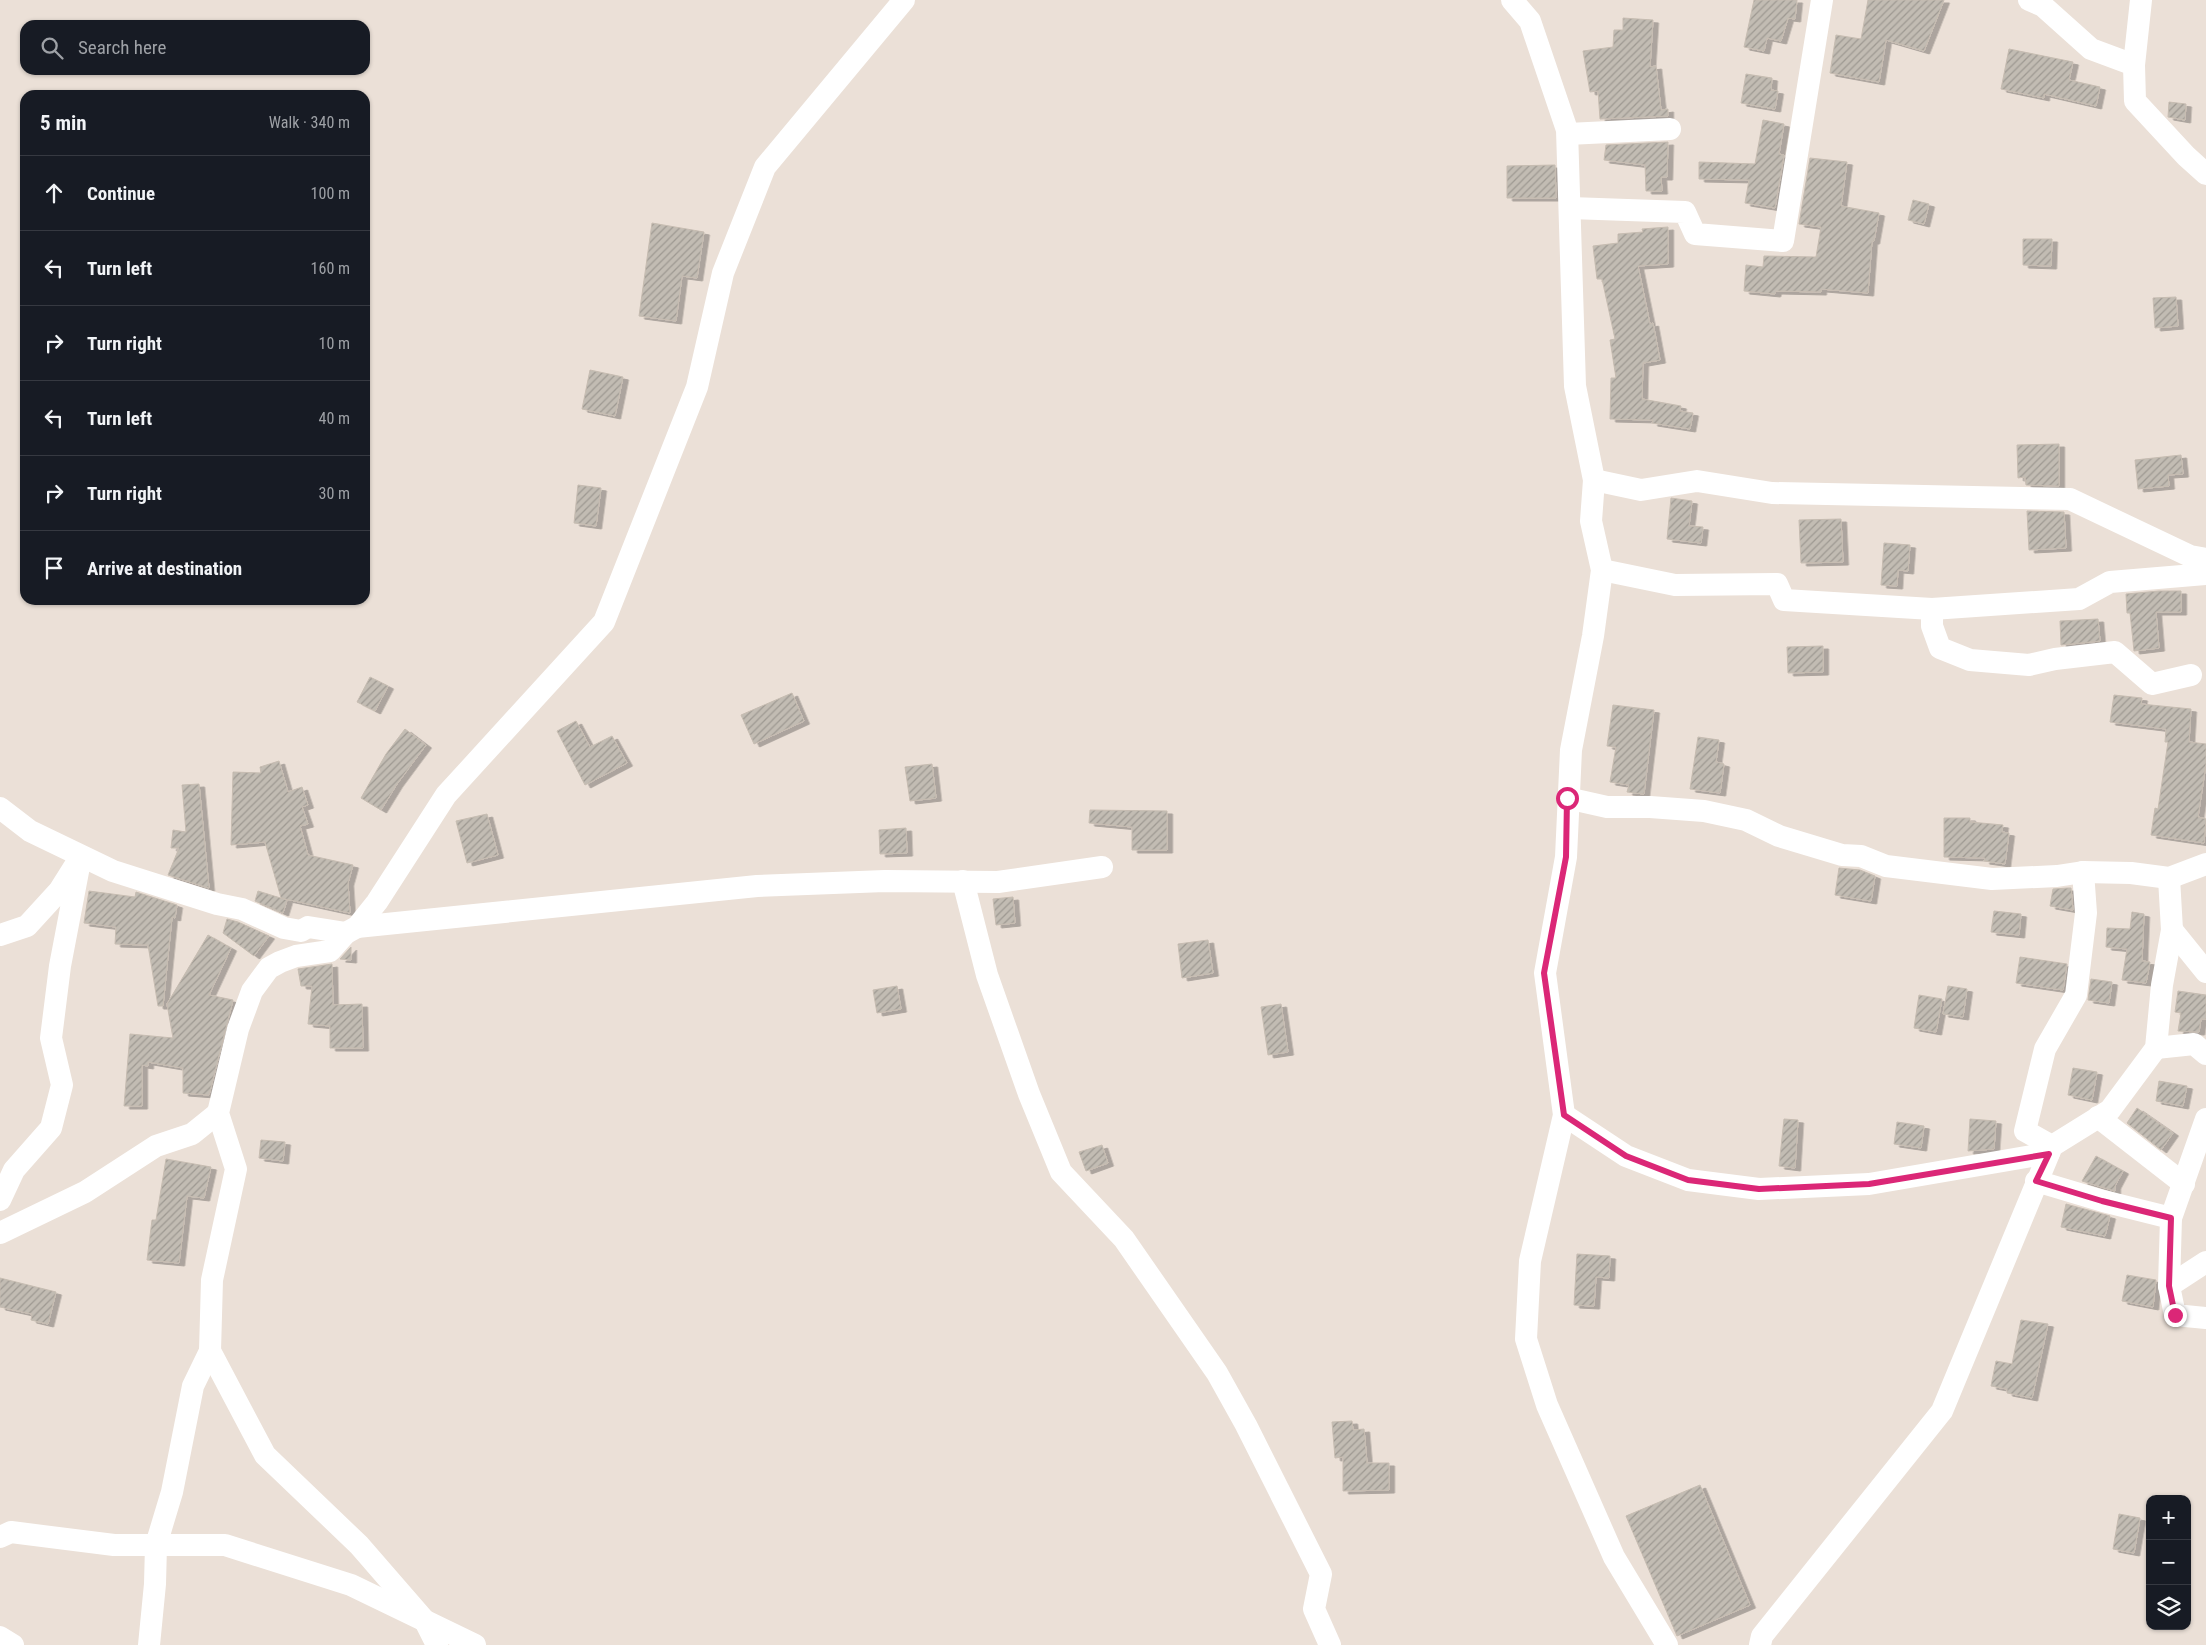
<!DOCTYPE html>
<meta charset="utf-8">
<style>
body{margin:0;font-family:"Roboto Condensed",sans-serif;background:#242831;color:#f1f3f6}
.controls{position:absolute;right:15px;bottom:15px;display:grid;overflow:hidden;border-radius:10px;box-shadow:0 1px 4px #0004}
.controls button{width:45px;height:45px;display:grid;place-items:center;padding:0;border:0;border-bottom:1px solid #363941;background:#171b24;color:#f1f3f6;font:25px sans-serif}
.stop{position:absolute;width:15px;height:15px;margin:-11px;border:4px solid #db2777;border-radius:50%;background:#fff}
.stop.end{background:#db2777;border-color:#fff;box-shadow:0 1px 5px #0008}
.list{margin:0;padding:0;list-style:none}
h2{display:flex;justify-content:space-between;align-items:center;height:65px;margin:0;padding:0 20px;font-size:21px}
h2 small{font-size:16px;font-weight:400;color:#9ea1a6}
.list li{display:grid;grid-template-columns:32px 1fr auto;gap:15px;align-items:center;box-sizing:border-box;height:75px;padding:0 20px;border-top:1px solid #363941}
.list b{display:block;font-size:19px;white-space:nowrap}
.list em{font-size:16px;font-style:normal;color:#9ea1a6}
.icon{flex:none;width:28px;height:28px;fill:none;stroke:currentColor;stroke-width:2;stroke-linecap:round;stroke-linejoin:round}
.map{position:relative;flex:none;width:2206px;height:1645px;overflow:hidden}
.search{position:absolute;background:#171b24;box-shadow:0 1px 4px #0004;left:20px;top:20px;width:350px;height:55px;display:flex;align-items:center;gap:12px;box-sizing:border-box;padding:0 18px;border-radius:15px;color:#9ea1a6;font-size:19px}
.panel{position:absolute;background:#171b24;box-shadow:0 1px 4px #0004;left:20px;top:90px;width:350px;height:515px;border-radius:15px}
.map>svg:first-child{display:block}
.building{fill:url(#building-hatch);stroke:#c6bcb1;filter:url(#shadow)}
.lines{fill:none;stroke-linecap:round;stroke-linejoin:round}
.minor{stroke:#fff;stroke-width:22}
.route{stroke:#db2777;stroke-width:6}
</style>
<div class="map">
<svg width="2206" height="1645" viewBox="0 0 2206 1645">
<defs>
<pattern id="building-hatch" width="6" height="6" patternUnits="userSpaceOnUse" patternTransform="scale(1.25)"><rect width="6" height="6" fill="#c2bcb3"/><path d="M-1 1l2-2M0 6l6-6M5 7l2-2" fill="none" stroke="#9e9992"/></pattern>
<filter id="shadow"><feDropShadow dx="5.5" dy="3" stdDeviation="0" flood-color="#0004"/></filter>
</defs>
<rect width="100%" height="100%" fill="#ebe0d7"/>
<g class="building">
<path d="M1754,0H1797L1795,19L1788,18L1781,41L1767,38L1764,51L1744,47Z"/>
<path d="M1868,0H1944L1924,51L1886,40L1879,82L1830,73L1836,35L1861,39Z"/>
<path d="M1623,18L1653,20L1650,67L1656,66L1661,110L1668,109V116L1600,119L1598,91L1590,92L1583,51L1613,47L1614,30H1623Z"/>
<path d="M2009,49L2073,62L2069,80L2100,87L2096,106L2044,94V98L2001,89Z"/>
<path d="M1746,74L1772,78L1771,90L1778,91L1775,109L1741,103Z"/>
<path d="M2169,102L2186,104L2185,120L2168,117Z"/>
<path d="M1763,120L1784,124L1779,154L1784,155L1775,208L1745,203L1749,180L1699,179V162L1755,164Z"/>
<path d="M1668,142L1667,177H1661L1662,191H1646L1645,165L1604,160L1606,145Z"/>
<path d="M1810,158L1847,162L1841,206L1879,213L1874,241H1872L1868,293L1821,289V292L1776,291L1775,294L1744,291L1746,265L1763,267L1764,256L1816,257L1821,227L1799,224Z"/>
<path d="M1555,165L1556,198H1507V166Z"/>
<path d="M1913,200L1929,204L1924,224L1908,220Z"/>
<path d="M652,223L704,232L697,278L682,276L676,321L639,316Z"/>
<path d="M1668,227V264L1638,266L1650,324L1653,323L1660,360L1643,363L1642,399L1681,406L1680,411L1693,413L1690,429L1652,423L1653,420L1610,419L1611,378H1616L1610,340L1615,339L1602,279H1597L1593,246L1618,243V234L1643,232L1642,229Z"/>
<path d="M2023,239H2052L2051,266L2023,265Z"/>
<path d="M2176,297L2178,326L2155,328L2153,298Z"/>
<path d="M590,370L623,377L615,416L582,409Z"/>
<path d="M2059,444V486L2026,485L2025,477L2018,478L2017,445Z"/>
<path d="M2181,455L2183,474L2168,475L2169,486L2138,489L2135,460Z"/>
<path d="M578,485L601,488L596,526L574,523Z"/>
<path d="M1671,498L1692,501L1689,526L1703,527L1701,543L1667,539Z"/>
<path d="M2027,511L2064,512L2066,548L2029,550Z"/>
<path d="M1841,519L1843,562L1801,563L1799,520Z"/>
<path d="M1884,543L1910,545L1908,571L1898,570L1897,586L1881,585Z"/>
<path d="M2159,591H2181V612H2156L2159,648L2134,651L2130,613H2127L2126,594Z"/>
<path d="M2098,619L2100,641L2061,645L2060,621Z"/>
<path d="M1823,646V672L1788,673L1787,647Z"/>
<path d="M370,677L388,686L375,711L357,702Z"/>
<path d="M792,693L804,721L754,744L741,715Z"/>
<path d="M2114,695L2142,698L2141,704L2191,709L2189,742L2206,744V764L2198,817L2206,819L2204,843L2151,835L2155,808L2158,809L2168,742H2165L2166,729L2110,722Z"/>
<path d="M1613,705L1654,710L1644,794L1627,792L1629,785L1610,782L1616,747L1607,746Z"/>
<path d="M576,721L590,747L612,736L627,763L585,785L557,731Z"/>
<path d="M405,729L426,745L397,784L381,810L361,798L386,754Z"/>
<path d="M1698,737L1719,740L1716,762L1724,764L1720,793L1690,789Z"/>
<path d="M279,761L288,792L302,787L308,805L302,807L308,824L300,826L308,855L353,865L348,883L350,913L281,898L265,842L231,845L233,772L261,773L260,767Z"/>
<path d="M932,764L936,798L910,801L905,767Z"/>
<path d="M199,784L209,888L168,875L179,848H171L173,830L186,832L182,785Z"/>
<path d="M1090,810L1167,811V850H1132V827L1089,823Z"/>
<path d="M487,814L498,855L467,863L456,821Z"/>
<path d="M1944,818H1970V822L2003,825L2002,832L2009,833L2005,864L1984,861L1985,858L1944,857Z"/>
<path d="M906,828L907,853L880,854L879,830Z"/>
<path d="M1839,868L1860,870L1875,876L1871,901L1835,895Z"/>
<path d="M2068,888H2071L2073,910L2050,906L2053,889Z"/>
<path d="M89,891L135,897L136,892L177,905L175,918L172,917L163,1006H158L148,945L115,944L116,927L84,923Z"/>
<path d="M258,891L287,900L283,913L255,901Z"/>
<path d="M1013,897L1015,923L996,925L993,899Z"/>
<path d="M1994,911L2021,914L2019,935L1991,932Z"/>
<path d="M2132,912L2144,914L2142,961L2150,962L2146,983L2122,980L2127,949L2106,947L2107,928L2130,929Z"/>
<path d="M227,919L238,922L269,936L254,956L223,933Z"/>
<path d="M208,935L231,948L209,995L233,1000L209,1095L183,1093V1068L148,1062V1066L142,1065V1106H124L130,1034L173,1038L167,1004Z"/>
<path d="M1208,940L1213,973L1182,978L1178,944Z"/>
<path d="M351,947V960L340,959Z"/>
<path d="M2020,957L2067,964L2063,990L2016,983Z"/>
<path d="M332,964L333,1005L362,1004L363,1048H330V1026L308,1024L312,986H301L298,969Z"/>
<path d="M2091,979L2112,982L2109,1003L2088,1000Z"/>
<path d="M897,986L901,1009L877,1013L873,990Z"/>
<path d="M1948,986L1967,989L1963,1017L1943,1014Z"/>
<path d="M2178,991L2206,995V1019H2201L2199,1032L2178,1031L2181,1013L2175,1012Z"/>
<path d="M1919,995L1942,999L1936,1032L1914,1028Z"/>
<path d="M1281,1004L1288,1052L1268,1055L1261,1007Z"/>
<path d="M2073,1068L2097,1072L2092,1100L2068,1095Z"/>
<path d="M2159,1081L2187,1086L2183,1106L2156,1101Z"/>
<path d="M2137,1108L2173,1133L2161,1150L2127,1123Z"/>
<path d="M1784,1119L1798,1120L1795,1168L1779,1166Z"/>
<path d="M1970,1119L1996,1121L1994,1149L1968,1151Z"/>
<path d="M1897,1122L1924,1126L1921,1148L1894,1144Z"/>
<path d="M261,1140L285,1142L283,1161L259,1158Z"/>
<path d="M1102,1145L1108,1163L1086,1171L1079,1152Z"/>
<path d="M2096,1156L2123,1171L2115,1186V1191L2082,1181Z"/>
<path d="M166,1159L211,1167L204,1198L187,1196L179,1263L147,1260L152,1220H156Z"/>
<path d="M2066,1204L2110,1216L2105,1236L2061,1227Z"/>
<path d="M1577,1254L1610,1256L1609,1278L1596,1277L1594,1306L1574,1305Z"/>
<path d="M2127,1275L2156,1280L2153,1307L2122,1301Z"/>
<path d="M0,1278L56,1292L48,1324L31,1320L32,1314L0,1307Z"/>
<path d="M2021,1320L2048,1324L2032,1398L2007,1393V1389L1991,1386L1996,1361L2012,1364Z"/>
<path d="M1352,1421L1353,1430L1364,1429L1367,1463H1389V1490L1343,1491V1457L1335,1458L1332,1422Z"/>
<path d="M1700,1485L1750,1605L1677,1636L1626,1516Z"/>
<path d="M2119,1514L2140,1518L2134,1553L2113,1549Z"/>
</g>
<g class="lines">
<g class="minor">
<path d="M1512,0L1530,21L1567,130L1575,386L1594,480L1591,521L1602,570L1593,636L1571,750L1566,857L1545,973L1564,1115L1530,1261L1526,1339L1547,1405L1614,1557L1667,1645"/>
<path d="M2029,0L2043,6L2091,49L2134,65L2135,101L2186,156L2206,174"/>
<path d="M2134,65L2141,0"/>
<path d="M1568,134L1670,129"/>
<path d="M1570,208L1685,212L1695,234L1783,241L1822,0"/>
<path d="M1594,480L1641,490L1697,481L1772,493L2070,499L2190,556L2206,559"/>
<path d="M1602,570L1675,585L1777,584L1784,600L1932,609L2079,599L2110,582L2206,574"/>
<path d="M1932,609V626L1940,648L1970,660L2029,665L2055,659L2115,652L2152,684L2191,675"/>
<path d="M1567,798L1607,807H1650L1704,811L1746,820L1779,836L1842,855L1861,856L1886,866L1992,879L2057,876L2083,872L2131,873L2169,878L2206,864"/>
<path d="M0,808L30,831L113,871L217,904L242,909L284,928L301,931L308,927L346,933"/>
<path d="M963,881L987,975L1029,1094L1061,1172L1124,1239L1217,1373L1246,1425L1321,1574L1314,1609L1330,1645"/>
<path d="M357,927L757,886L885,881L998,882L1102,867"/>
<path d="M2172,930L2206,972"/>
<path d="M0,935L27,926L59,891L81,856L60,966L51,1038L62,1085L51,1128L14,1170L0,1200"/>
<path d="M2156,1048L2194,1044L2206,1054"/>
<path d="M1564,1115L1626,1156L1688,1180L1759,1189L1869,1184L2049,1153"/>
<path d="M2098,1117L2184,1184"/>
<path d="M2206,1119L2171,1218L2169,1286L2175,1315L2206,1318"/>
<path d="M2052,1146L2025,1131L2045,1049L2076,995L2086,913L2083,872"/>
<path d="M2036,1181L2103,1201L2171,1218"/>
<path d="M0,1233L85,1192L156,1146L192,1134L218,1113"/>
<path d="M2169,1286L2206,1262"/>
<path d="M210,1351L265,1455L359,1545L425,1621L437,1645"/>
<path d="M0,1537L11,1532L114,1545H225L351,1585L475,1645"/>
<path d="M0,1637L13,1645"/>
<path d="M149,1645L155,1584L156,1545L172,1492L193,1386L210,1351L212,1280L236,1169L218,1113L238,1029L252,991L269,968L280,962L296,956L330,951L346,933L357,927L377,902L446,795L604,622L697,387L723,273L765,167L904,0"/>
<path d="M1760,1645L1762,1636L1942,1411L2052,1146L2110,1110L2156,1048L2162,985L2172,930L2169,878"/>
</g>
</g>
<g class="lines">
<path class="route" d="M1567,798L1566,857L1544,973L1564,1115L1626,1156L1688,1180L1759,1189L1869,1184L2049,1154L2036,1181L2102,1201L2171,1218L2169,1286L2175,1315"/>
</g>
</svg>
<div class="controls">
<button>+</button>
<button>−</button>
<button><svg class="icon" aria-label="layers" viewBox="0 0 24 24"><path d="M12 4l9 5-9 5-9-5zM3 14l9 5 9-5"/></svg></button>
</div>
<div class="stop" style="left:1567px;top:798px"></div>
<div class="stop end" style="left:2175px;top:1315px"></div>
<div class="search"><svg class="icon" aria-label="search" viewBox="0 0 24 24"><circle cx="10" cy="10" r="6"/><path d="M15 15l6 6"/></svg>Search here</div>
<section class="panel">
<h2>5 min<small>Walk · 340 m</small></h2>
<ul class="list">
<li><svg class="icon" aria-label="ahead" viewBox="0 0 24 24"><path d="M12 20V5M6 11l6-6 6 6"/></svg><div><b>Continue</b></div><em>100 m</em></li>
<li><svg class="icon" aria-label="left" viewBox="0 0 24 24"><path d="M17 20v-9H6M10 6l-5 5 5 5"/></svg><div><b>Turn left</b></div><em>160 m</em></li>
<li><svg class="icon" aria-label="right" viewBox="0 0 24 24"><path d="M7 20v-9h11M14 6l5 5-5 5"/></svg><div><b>Turn right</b></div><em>10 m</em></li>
<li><svg class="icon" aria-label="left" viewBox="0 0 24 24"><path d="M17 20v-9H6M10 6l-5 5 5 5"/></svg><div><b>Turn left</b></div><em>40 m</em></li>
<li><svg class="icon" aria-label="right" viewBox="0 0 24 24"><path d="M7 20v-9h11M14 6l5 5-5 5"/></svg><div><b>Turn right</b></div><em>30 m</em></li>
<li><svg class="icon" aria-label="arrive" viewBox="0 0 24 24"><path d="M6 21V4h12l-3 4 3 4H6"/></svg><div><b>Arrive at destination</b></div></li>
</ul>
</section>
</div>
